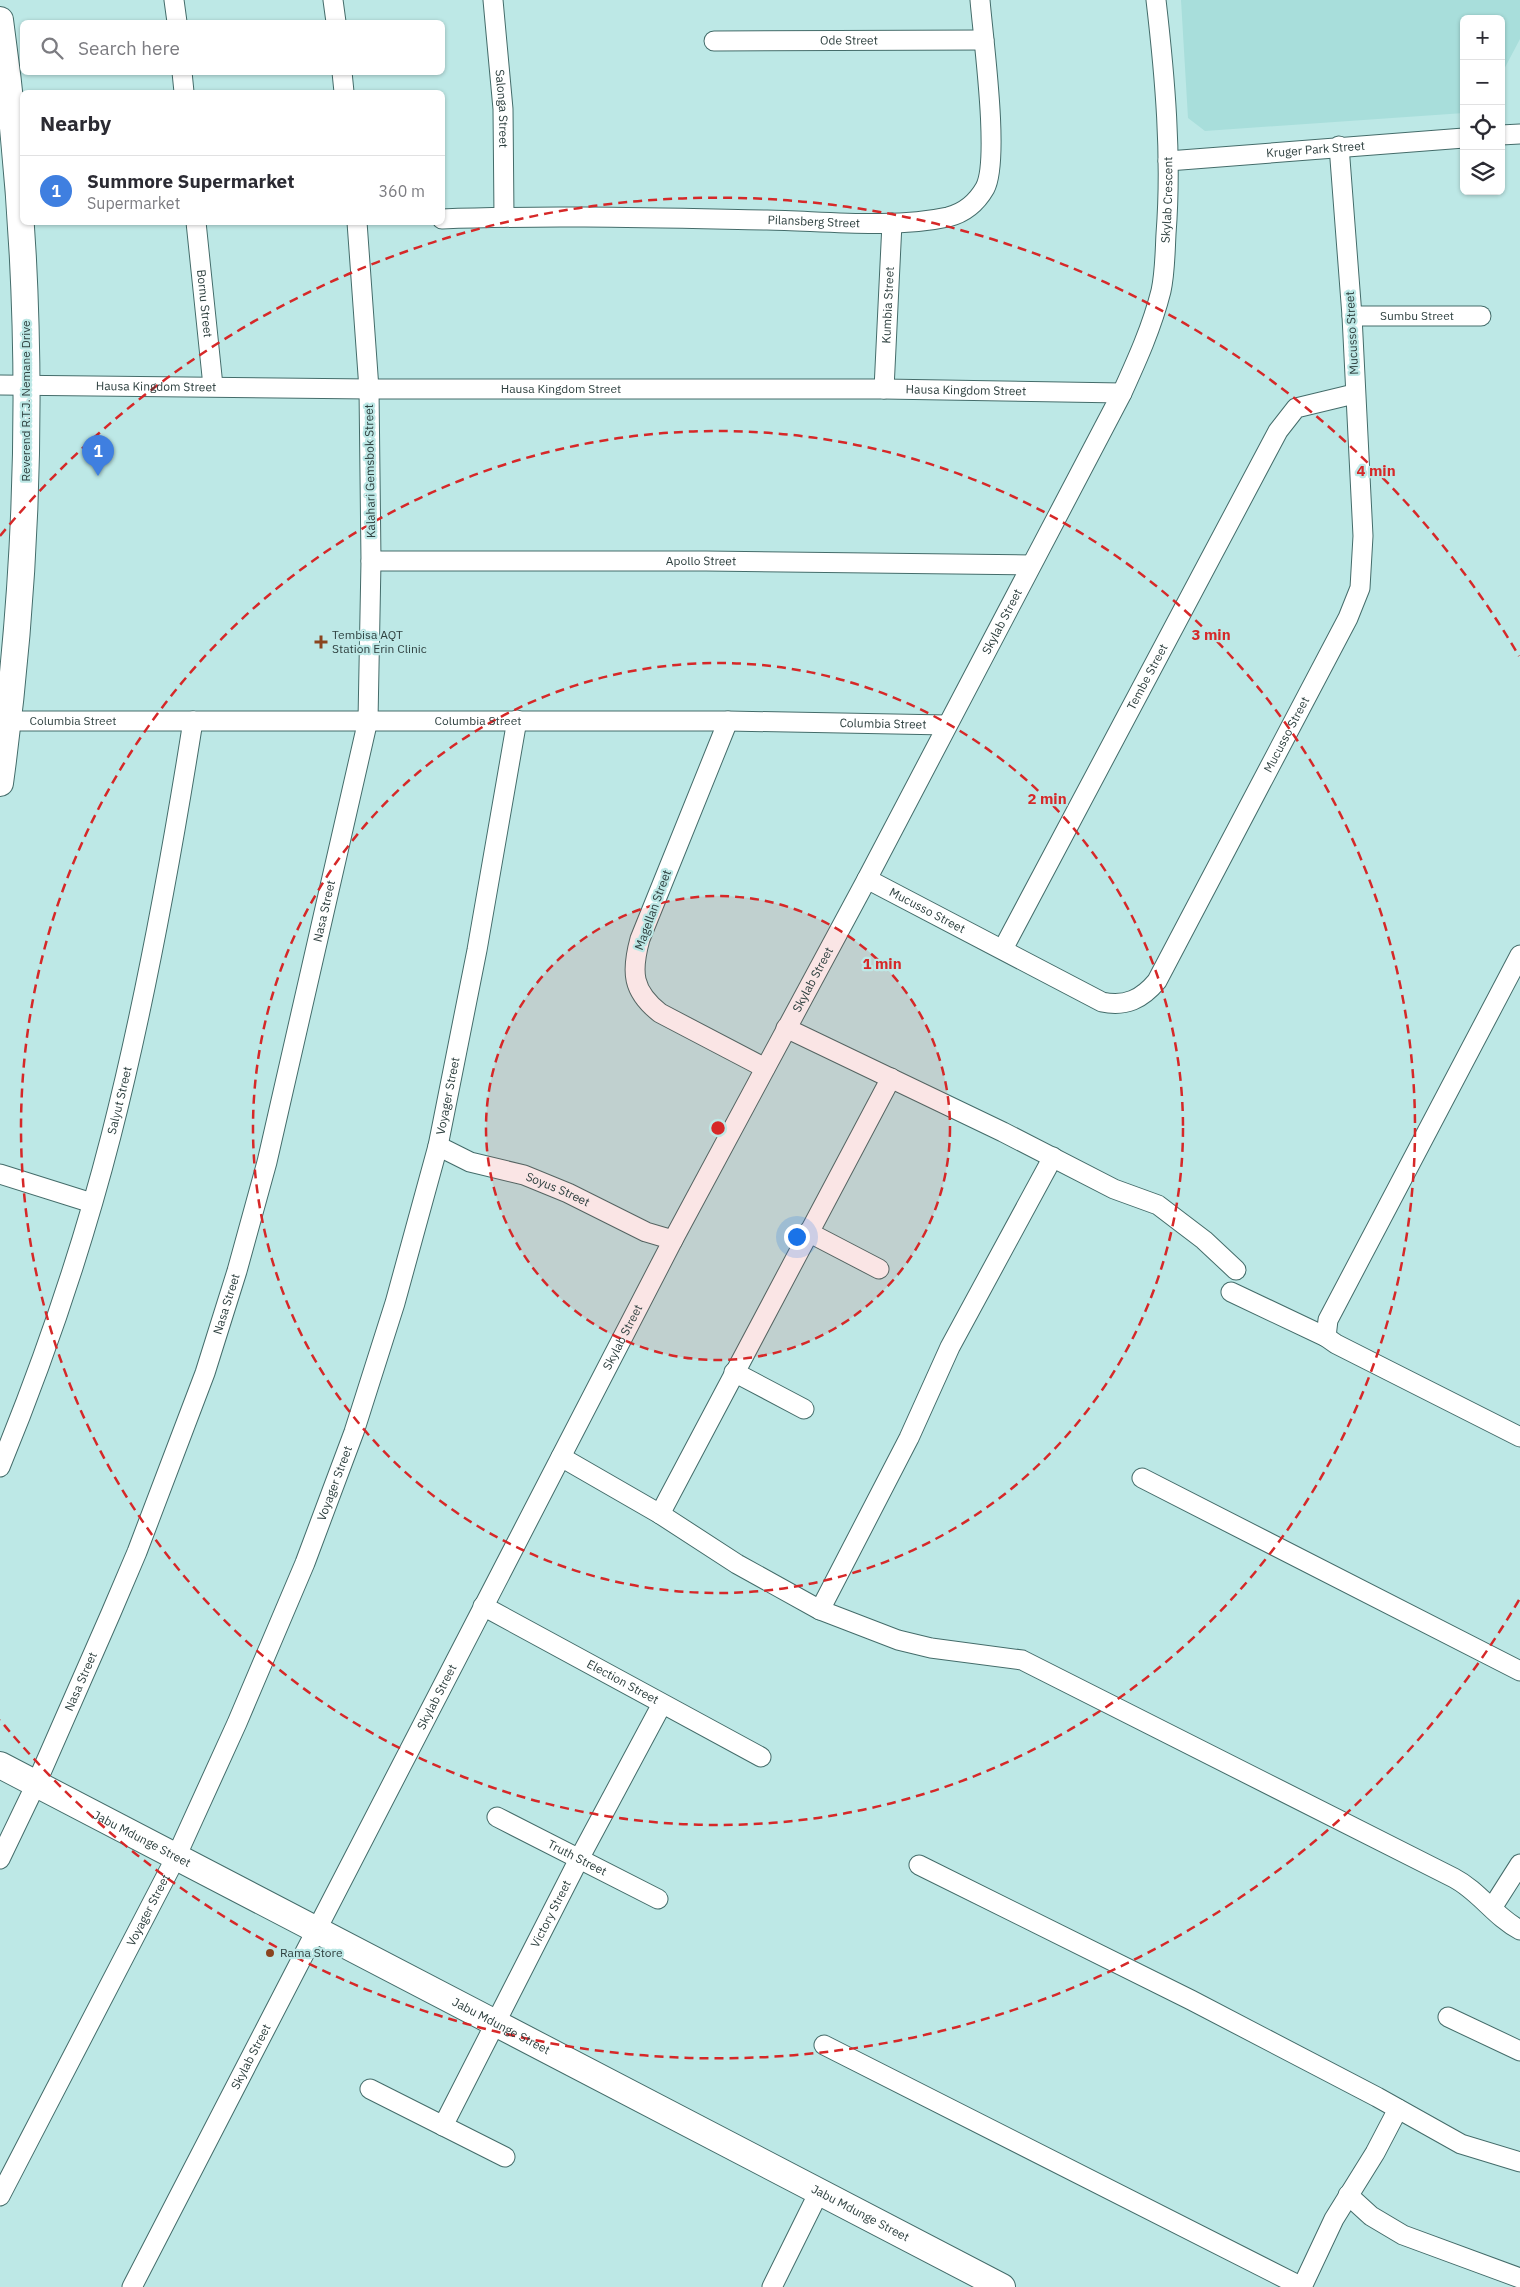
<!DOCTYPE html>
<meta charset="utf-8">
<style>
body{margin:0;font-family:"IBM Plex Sans",sans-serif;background:#f7f7f7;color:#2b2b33}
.controls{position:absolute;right:15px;top:15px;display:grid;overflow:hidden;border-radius:8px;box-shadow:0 1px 4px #0004}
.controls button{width:45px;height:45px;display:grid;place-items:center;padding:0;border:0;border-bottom:1px solid #e1e1e2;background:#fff;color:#2b2b33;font:25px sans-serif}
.you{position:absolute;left:796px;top:1236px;width:18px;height:18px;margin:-12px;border:4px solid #fff;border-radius:50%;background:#1a73e8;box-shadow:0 0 0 8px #1a73e833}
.badge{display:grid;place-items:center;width:32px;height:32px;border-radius:50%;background:#8a441f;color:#fff;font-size:16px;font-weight:700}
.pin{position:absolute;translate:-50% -41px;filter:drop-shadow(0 1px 2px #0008)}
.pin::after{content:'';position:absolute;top:26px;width:18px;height:15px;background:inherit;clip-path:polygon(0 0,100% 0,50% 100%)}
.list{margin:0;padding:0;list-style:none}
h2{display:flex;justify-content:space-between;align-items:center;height:65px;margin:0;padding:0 20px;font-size:21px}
h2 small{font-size:16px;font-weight:400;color:#7c7c81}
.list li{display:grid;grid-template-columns:32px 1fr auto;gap:15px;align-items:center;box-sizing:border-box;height:70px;padding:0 20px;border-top:1px solid #e1e1e2}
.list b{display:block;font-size:19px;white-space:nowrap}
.list p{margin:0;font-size:16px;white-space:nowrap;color:#7c7c81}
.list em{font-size:16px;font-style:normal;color:#7c7c81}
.icon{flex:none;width:28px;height:28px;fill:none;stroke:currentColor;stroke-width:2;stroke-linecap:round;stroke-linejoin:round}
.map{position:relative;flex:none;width:1520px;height:2287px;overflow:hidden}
.search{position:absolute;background:#fff;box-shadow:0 1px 4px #0004;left:20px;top:20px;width:425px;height:55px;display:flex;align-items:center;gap:12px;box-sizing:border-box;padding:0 18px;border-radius:8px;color:#7c7c81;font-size:19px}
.panel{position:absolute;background:#fff;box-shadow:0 1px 4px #0004;left:20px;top:90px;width:425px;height:135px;border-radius:8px}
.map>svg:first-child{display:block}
.built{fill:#a8dedb}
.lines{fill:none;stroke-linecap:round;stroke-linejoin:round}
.street-casing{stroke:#446c6a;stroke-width:21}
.secondary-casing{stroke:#446c6a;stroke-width:28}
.street{stroke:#fff;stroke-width:19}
.secondary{stroke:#fff;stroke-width:26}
.ring{fill:none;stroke:#d62828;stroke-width:2.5;stroke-dasharray:9 6}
.poi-dot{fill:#8a441f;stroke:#bde8e6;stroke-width:2}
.labels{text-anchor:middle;stroke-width:4.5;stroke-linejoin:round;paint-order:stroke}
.street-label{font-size:12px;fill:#2f4140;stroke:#bde8e6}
.poi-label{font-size:12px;fill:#2f4140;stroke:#bde8e6;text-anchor:start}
.centre{fill:#d62828;stroke:#bde8e6;stroke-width:2.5}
.ring-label{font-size:15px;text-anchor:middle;font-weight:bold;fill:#d62828;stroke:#bde8e6;stroke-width:4.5;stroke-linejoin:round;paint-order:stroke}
</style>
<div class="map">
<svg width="1520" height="2287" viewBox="0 0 1520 2287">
<rect width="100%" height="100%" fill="#bde8e6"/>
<path class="built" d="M1181,0H1520V39L1501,75V19H1464V113L1205,131L1188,118Z"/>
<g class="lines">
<defs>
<g id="street">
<path d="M174,0L177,22"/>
<path d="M333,0L336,22"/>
<path id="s1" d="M493,0L503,109L504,217"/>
<path id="s2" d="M714,41L984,40"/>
<path d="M182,72L184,92"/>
<path d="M342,72L344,92"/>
<path d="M1501,135L1520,134"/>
<path id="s3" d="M1168,161L1464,138"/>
<path id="s4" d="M442,219C551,215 659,218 767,220C823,221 893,229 948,217C964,213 977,202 985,188C1000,160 983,37 980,0"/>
<path id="s5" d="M196,222L213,386"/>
<path id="s6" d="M1352,316H1481"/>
<path id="s7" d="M0,385L369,389H884L1122,393"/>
<path id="s8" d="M884,389L892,223"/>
<path id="s9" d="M371,561H706L1031,565"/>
<path id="s10" d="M8,721H728L947,725"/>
<path d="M728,721L640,939C631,972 632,991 660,1013L765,1068"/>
<path id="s11" d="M867,879L1102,1002C1126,1007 1142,999 1157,981L1348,618L1360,588L1363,536L1352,316L1339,146"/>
<path id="s12" d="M1003,949L1278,431L1296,408L1354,394"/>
<path d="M786,1028L1003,1132L1114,1189L1158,1205L1204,1240L1236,1270"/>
<path id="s13" d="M438,1146L470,1162L524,1175L568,1193L646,1232L673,1240"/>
<path d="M0,1174L92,1203"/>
<path d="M808,1232L879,1269"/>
<path d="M1231,1292L1326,1337L1336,1344L1520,1437"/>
<path d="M1326,1337L1328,1320L1520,955"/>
<path d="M734,1372L804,1409"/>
<path d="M561,1457L660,1514L737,1564L820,1610L898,1640L931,1648L1022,1660L1454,1878C1479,1891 1495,1917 1520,1930"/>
<path id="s14" d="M0,1467C44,1360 82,1249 111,1136C146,999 171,860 193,721"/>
<path d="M1142,1478L1520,1671"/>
<path d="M660,1514L891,1078"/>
<path id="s15" d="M483,1606L761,1757"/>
<path d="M820,1610L909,1438L950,1347L1053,1157"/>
<path id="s16" d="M497,1817L658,1899"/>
<path id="s17" d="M0,1859L36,1784L111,1613L137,1552L205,1373L237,1271L267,1162L368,720L371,561L369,389L357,222"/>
<path d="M919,1865L1191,2000L1377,2097L1461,2144L1520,2162"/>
<path d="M1492,1908L1520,1864"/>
<path d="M1448,2017L1520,2051"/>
<path d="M824,2045L1302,2287"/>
<path d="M370,2089L505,2157"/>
<path id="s18" d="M443,2126L579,1859L662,1704"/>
<path d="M1348,2195L1371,2216L1403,2235L1520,2278"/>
<path id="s19" d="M0,2196L176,1857L237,1723L305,1563L354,1432L395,1303L438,1146L477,950L517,720"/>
<path id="s20" d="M132,2287L673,1240L867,879L1122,393C1137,360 1152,327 1161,291C1165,273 1165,253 1166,234C1172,157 1165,77 1156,0"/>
<path d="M772,2287L819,2192"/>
<path d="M1302,2287L1334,2219L1375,2153L1398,2109"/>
</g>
<g id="secondary">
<path d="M0,20C36,275 35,528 0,783"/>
<path id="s21" d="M0,1765L1002,2287"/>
</g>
</defs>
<use href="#street" class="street-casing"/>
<use href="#secondary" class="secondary-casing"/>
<use href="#street" class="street"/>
<use href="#secondary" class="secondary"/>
</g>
<circle cx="718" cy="1128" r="232" fill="#d62828" fill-opacity=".12"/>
<g class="ring">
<circle cx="718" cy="1128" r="232"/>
<circle cx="718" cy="1128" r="465"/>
<circle cx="718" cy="1128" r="697"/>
<path d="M1519 1600A930 930 0 0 1 0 1720M0 536A930 930 0 0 1 1519 656"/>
</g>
<g class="poi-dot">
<path d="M318.5 634.5h5v5h5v5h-5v5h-5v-5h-5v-5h5z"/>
<circle cx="270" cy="1953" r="5"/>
</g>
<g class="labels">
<g class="street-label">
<text dy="4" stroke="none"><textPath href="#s2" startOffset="135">Ode Street</textPath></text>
<text dy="4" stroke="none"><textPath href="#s1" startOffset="109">Salonga Street</textPath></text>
<text dy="4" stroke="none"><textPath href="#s3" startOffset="148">Kruger Park Street</textPath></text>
<text dy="4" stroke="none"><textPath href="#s20" startOffset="2338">Skylab Crescent</textPath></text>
<text dy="4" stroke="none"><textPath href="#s4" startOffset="372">Pilansberg Street</textPath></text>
<text dy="4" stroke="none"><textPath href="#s5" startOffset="82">Bornu Street</textPath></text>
<text dy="4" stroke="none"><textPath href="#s8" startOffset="84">Kumbia Street</textPath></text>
<text dy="4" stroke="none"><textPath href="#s6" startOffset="65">Sumbu Street</textPath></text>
<text transform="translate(1352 333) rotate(-93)" y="4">Mucusso Street</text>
<text dy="4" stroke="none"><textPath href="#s7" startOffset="156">Hausa Kingdom Street</textPath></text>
<text dy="4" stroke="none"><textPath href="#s7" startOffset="561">Hausa Kingdom Street</textPath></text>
<text dy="4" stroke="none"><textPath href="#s7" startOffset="966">Hausa Kingdom Street</textPath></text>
<text transform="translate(26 401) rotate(-90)" y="4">Reverend R.T.J. Nemane Drive</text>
<text transform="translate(370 471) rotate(-91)" y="4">Kalahari Gemsbok Street</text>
<text dy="4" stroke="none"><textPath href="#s9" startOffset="330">Apollo Street</textPath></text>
<text dy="4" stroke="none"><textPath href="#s20" startOffset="1879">Skylab Street</textPath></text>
<text dy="4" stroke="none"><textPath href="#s12" startOffset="308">Tembe Street</textPath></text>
<text dy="4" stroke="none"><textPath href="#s10" startOffset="470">Columbia Street</textPath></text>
<text dy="4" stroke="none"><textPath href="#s10" startOffset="65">Columbia Street</textPath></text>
<text dy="4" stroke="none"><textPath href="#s10" startOffset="875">Columbia Street</textPath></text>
<text dy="4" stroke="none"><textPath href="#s11" startOffset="606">Mucusso Street</textPath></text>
<text transform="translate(653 910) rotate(-70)" y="4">Magellan Street</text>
<text dy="4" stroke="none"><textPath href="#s11" startOffset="68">Mucusso Street</textPath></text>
<text dy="4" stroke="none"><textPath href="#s17" startOffset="1005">Nasa Street</textPath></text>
<text dy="4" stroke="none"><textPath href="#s20" startOffset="1474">Skylab Street</textPath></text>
<text dy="4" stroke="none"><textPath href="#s19" startOffset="1192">Voyager Street</textPath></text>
<text dy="4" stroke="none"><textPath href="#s14" startOffset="386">Salyut Street</textPath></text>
<text dy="4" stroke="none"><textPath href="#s13" startOffset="128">Soyus Street</textPath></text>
<text dy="4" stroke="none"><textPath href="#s17" startOffset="600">Nasa Street</textPath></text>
<text dy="4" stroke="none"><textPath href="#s20" startOffset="1069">Skylab Street</textPath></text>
<text dy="4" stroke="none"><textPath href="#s19" startOffset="788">Voyager Street</textPath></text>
<text dy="4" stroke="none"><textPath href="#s17" startOffset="195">Nasa Street</textPath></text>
<text dy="4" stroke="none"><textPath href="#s15" startOffset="159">Election Street</textPath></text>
<text dy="4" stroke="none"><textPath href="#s20" startOffset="664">Skylab Street</textPath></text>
<text dy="4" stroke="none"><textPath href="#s21" startOffset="160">Jabu Mdunge Street</textPath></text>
<text dy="4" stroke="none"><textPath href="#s16" startOffset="90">Truth Street</textPath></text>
<text dy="4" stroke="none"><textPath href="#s19" startOffset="322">Voyager Street</textPath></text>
<text dy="4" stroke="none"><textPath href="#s18" startOffset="238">Victory Street</textPath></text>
<text dy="4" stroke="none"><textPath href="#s21" startOffset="565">Jabu Mdunge Street</textPath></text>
<text dy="4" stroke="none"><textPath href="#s20" startOffset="259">Skylab Street</textPath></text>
<text dy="4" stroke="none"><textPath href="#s21" startOffset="970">Jabu Mdunge Street</textPath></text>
</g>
<g class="poi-label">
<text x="332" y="639">Tembisa AQT<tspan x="332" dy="14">Station Erin Clinic</tspan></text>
<text x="280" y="1957">Rama Store</text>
</g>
</g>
<circle cx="718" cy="1128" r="8" class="centre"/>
<g class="ring-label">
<text x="1376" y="476">4 min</text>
<text x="1211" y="640">3 min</text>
<text x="1047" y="804">2 min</text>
<text x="882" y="969">1 min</text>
</g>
</svg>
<div class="controls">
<button>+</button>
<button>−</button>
<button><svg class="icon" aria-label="locate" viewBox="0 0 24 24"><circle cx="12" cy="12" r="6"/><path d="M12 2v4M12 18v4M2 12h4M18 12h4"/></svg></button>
<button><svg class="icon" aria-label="layers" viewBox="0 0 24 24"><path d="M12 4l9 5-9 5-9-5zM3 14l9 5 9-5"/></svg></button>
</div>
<div class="you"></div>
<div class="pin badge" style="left:98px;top:476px;background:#3f7fe0">1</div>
<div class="search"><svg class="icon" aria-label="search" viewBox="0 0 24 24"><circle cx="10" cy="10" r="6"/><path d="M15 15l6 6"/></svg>Search here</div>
<section class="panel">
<h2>Nearby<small></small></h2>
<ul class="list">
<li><span class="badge" style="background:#3f7fe0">1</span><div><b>Summore Supermarket</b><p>Supermarket</p></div><em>360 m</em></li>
</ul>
</section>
</div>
